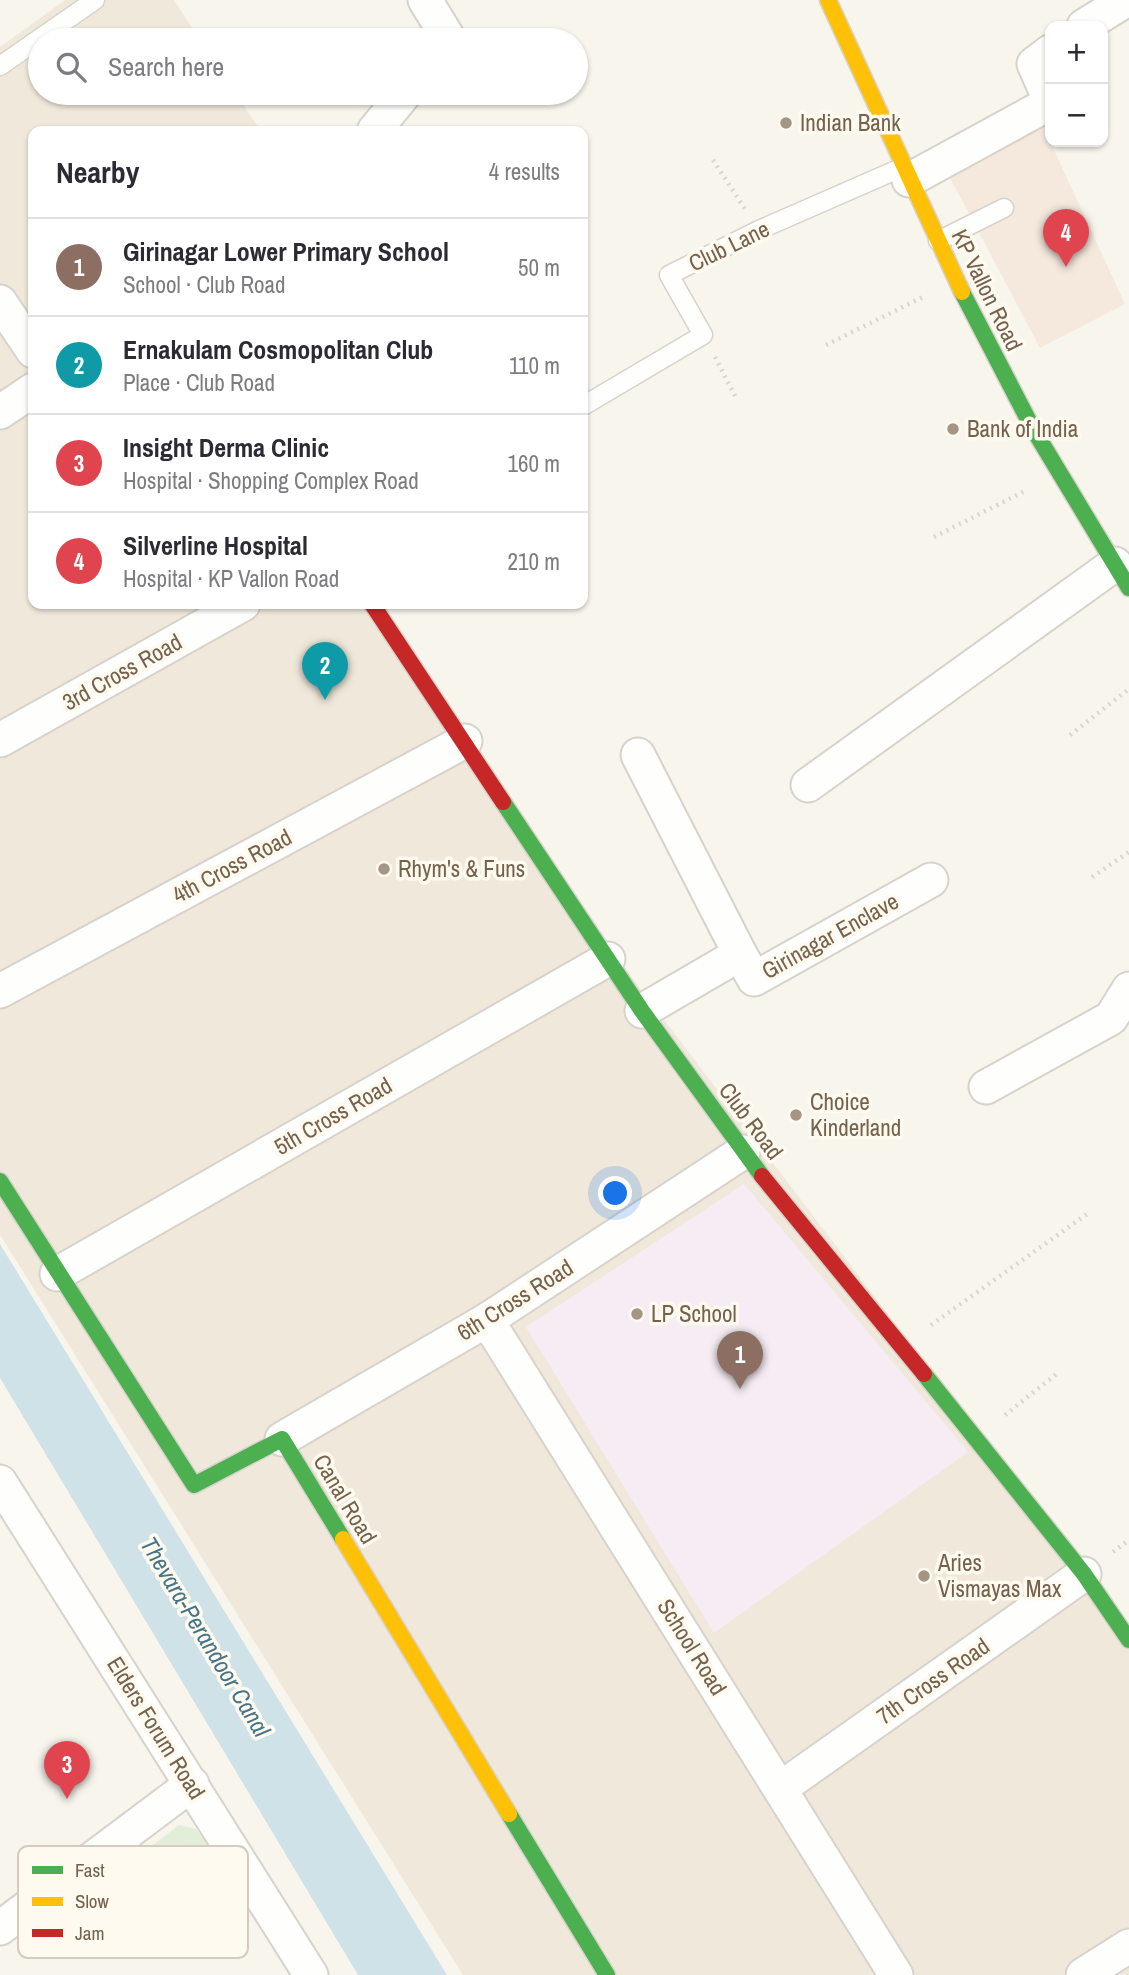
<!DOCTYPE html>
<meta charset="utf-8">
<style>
body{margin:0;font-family:"Archivo Narrow",sans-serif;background:#f2f2f3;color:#2b2b33}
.controls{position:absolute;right:21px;top:21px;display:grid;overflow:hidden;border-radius:14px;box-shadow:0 2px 5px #0004}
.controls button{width:63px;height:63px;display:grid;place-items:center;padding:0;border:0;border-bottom:2px solid #e1e1e2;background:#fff;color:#2b2b33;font:35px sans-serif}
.you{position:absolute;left:616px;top:1194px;width:24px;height:24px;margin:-18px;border:5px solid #fff;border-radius:50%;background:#1a73e8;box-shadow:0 0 0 10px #1a73e833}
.badge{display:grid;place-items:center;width:46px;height:46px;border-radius:50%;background:#111827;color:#fff;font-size:23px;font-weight:700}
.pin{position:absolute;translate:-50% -58px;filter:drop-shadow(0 2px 4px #0008)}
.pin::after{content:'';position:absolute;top:37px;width:24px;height:21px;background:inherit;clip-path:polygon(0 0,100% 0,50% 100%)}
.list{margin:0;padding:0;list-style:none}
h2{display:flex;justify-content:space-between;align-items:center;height:91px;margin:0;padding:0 28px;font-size:30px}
h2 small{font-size:23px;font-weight:400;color:#7c7c81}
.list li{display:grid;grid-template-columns:46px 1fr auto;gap:21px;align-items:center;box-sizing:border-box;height:98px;padding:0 28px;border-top:2px solid #e1e1e2}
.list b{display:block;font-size:26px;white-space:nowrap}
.list p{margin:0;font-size:23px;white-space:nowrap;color:#7c7c81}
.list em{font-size:23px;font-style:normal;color:#7c7c81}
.icon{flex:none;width:38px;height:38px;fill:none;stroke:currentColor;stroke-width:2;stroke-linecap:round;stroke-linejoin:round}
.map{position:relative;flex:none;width:1129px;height:1975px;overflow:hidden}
.search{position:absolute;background:#fff;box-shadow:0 2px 5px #0004;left:28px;top:28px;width:560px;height:77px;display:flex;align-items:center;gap:18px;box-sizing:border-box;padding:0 24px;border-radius:38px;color:#7c7c81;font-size:26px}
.panel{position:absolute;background:#fff;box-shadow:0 2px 5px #0004;left:28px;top:126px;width:560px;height:483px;border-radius:14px}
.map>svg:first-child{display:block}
.residential{fill:#f0e9db}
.commercial{fill:#f5e9de}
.education{fill:#f6ecf3}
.green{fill:#e3eed8}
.water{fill:#cfe2e7}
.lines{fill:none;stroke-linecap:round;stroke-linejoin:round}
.lane-casing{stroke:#d7d2cb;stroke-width:21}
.street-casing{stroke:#d7d2cb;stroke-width:37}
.fast-casing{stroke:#d7d2cb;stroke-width:19}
.slow-casing{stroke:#d7d2cb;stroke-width:19}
.jam-casing{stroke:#d7d2cb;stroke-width:19}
.path{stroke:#dad5d0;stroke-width:4.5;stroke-dasharray:2 5;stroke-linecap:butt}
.lane{stroke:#fefefc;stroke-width:18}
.street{stroke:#fefefc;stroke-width:33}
.fast{stroke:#4caf50;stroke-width:16}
.slow{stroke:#ffc107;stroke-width:16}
.jam{stroke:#c62828;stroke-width:16}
.poi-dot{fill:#a49585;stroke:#fefaf0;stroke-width:2.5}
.labels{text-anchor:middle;stroke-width:7;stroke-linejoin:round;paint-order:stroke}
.poi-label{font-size:23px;fill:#76614d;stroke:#fefaf0;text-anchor:start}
.street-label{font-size:23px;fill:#76614d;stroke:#fefaf0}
.water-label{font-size:24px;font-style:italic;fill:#477588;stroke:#fefaf0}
.key{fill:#fefaf0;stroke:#d5ccbf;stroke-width:2}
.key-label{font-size:19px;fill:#76614d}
</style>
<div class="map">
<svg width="1129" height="1975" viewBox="0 0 1129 1975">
<rect width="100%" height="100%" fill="#f8f5ed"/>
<path class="residential" d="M65,0H174L200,40H40V93H235L261,131H33V604H383L614,954L1129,1631V1975H463L0,1235V47Z"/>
<path class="commercial" d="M1042,124L1125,304L1040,348L947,172Z"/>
<path class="education" d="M744,1184L968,1452L714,1633L526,1327Z"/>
<path class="green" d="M179,1825L196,1829L248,1901L197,1937L136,1858Z"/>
<path class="water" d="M0,1244L447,1975H358L0,1378Z"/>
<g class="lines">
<defs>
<g id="lane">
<path d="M0,66L95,0"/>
<path d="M938,241L1004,208"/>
<path d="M583,406L703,335L669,275L759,230L903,167"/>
</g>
<g id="street">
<path d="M425,0L447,36L444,40"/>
<path d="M1084,26L1126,0"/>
<path d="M1050,52L1034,64L1050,100"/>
<path d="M374,131L405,93"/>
<path d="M909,180L1050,103"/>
<path d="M0,302L33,351"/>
<path d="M0,412L33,390"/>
<path d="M0,740L243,604"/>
<path d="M638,755L740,954"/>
<path d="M808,785L1115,564"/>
<path d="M0,991L465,741"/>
<path d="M642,1011L740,954L754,979L931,880"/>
<path d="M986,1087L1111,1018L1129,989"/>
<path d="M57,1274L608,959"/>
<path d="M487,1320L896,1975"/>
<path d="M282,1439L487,1320L743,1152"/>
<path d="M0,1482L311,1975"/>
<path d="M781,1788L1084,1574"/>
<path d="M0,1928L192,1784"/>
<path d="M1083,1975L1129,1946"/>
</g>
<g id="fast">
<path d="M962,292L1032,427L1129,588"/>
<path d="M503,802L642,1011L762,1176"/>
<path d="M0,1181L194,1485L282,1439L343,1539"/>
<path d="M924,1374L1084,1574L1129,1640"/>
<path d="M509,1814L607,1975"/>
</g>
<g id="slow">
<path d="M828,0L962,292"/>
<path d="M343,1539L509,1814"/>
</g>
<g id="jam">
<path d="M372,604L503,802"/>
<path d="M762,1176L924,1374"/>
</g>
</defs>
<use href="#lane" class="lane-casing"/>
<use href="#street" class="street-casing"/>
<use href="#fast" class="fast-casing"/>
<use href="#slow" class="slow-casing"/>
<use href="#jam" class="jam-casing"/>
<g class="path">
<path d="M713,160L745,209"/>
<path d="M826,345L925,296"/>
<path d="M715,357L735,396"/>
<path d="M934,537L1027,490"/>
<path d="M1070,735L1129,689"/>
<path d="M1092,877L1129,852"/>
<path d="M931,1325L1090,1212"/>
<path d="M1005,1415L1059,1372"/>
<path d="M1113,1552L1129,1540"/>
</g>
<use href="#lane" class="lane"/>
<use href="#street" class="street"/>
<use href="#fast" class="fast"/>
<use href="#slow" class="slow"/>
<use href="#jam" class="jam"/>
</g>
<g class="poi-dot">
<circle cx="786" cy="123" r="7"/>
<circle cx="953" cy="429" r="7"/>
<circle cx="384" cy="869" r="7"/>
<circle cx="796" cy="1115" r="7"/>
<circle cx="637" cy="1314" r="7"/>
<circle cx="924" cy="1576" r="7"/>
</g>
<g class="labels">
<g class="poi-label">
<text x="800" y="131">Indian Bank</text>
<text x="967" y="437">Bank of India</text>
<text x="398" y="877">Rhym's &amp; Funs</text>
<text x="810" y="1110">Choice<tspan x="810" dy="26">Kinderland</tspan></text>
<text x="651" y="1322">LP School</text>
<text x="938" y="1571">Aries<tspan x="938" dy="26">Vismayas Max</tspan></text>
</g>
<g class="street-label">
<text transform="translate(729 246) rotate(-26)" y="8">Club Lane</text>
<text transform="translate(987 290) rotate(64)" y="8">KP Vallon Road</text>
<text transform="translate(122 672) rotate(-29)" y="8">3rd Cross Road</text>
<text transform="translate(232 866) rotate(-28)" y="8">4th Cross Road</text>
<text transform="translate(830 936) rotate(-29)" y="8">Girinagar Enclave</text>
<text transform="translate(333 1116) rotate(-30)" y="8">5th Cross Road</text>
<text transform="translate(751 1121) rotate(53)" y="8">Club Road</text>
<text transform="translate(515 1300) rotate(-32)" y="8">6th Cross Road</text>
<text transform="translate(345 1499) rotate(59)" y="8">Canal Road</text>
<text transform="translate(692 1647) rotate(58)" y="8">School Road</text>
<text transform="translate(933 1681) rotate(-35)" y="8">7th Cross Road</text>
<text transform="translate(156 1728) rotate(58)" y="8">Elders Forum Road</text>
</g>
<g class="water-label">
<text transform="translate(205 1637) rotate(59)" y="8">Thevara-Perandoor Canal</text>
</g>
</g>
<rect x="18" y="1846" width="230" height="112" rx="10" class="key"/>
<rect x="32" y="1866" width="31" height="8" fill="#4caf50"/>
<rect x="32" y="1897" width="31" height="9" fill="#ffc107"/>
<rect x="32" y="1929" width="31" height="8" fill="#c62828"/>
<g class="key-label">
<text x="75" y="1877">Fast</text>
<text x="75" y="1908">Slow</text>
<text x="75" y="1940">Jam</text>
</g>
</svg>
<div class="controls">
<button>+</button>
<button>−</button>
</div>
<div class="you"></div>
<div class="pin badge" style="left:740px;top:1389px;background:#8d6e63">1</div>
<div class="pin badge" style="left:325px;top:700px;background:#0f9aa8">2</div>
<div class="pin badge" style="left:67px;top:1799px;background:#e0444e">3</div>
<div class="pin badge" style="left:1066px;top:267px;background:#e0444e">4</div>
<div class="search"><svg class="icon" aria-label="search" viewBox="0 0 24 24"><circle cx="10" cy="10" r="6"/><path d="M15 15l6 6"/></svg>Search here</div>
<section class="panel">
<h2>Nearby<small>4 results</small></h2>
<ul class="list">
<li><span class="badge" style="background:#8d6e63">1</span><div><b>Girinagar Lower Primary School</b><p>School · Club Road</p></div><em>50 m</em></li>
<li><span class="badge" style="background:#0f9aa8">2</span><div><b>Ernakulam Cosmopolitan Club</b><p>Place · Club Road</p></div><em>110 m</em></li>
<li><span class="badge" style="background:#e0444e">3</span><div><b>Insight Derma Clinic</b><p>Hospital · Shopping Complex Road</p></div><em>160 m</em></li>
<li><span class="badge" style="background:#e0444e">4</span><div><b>Silverline Hospital</b><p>Hospital · KP Vallon Road</p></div><em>210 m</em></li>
</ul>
</section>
</div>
